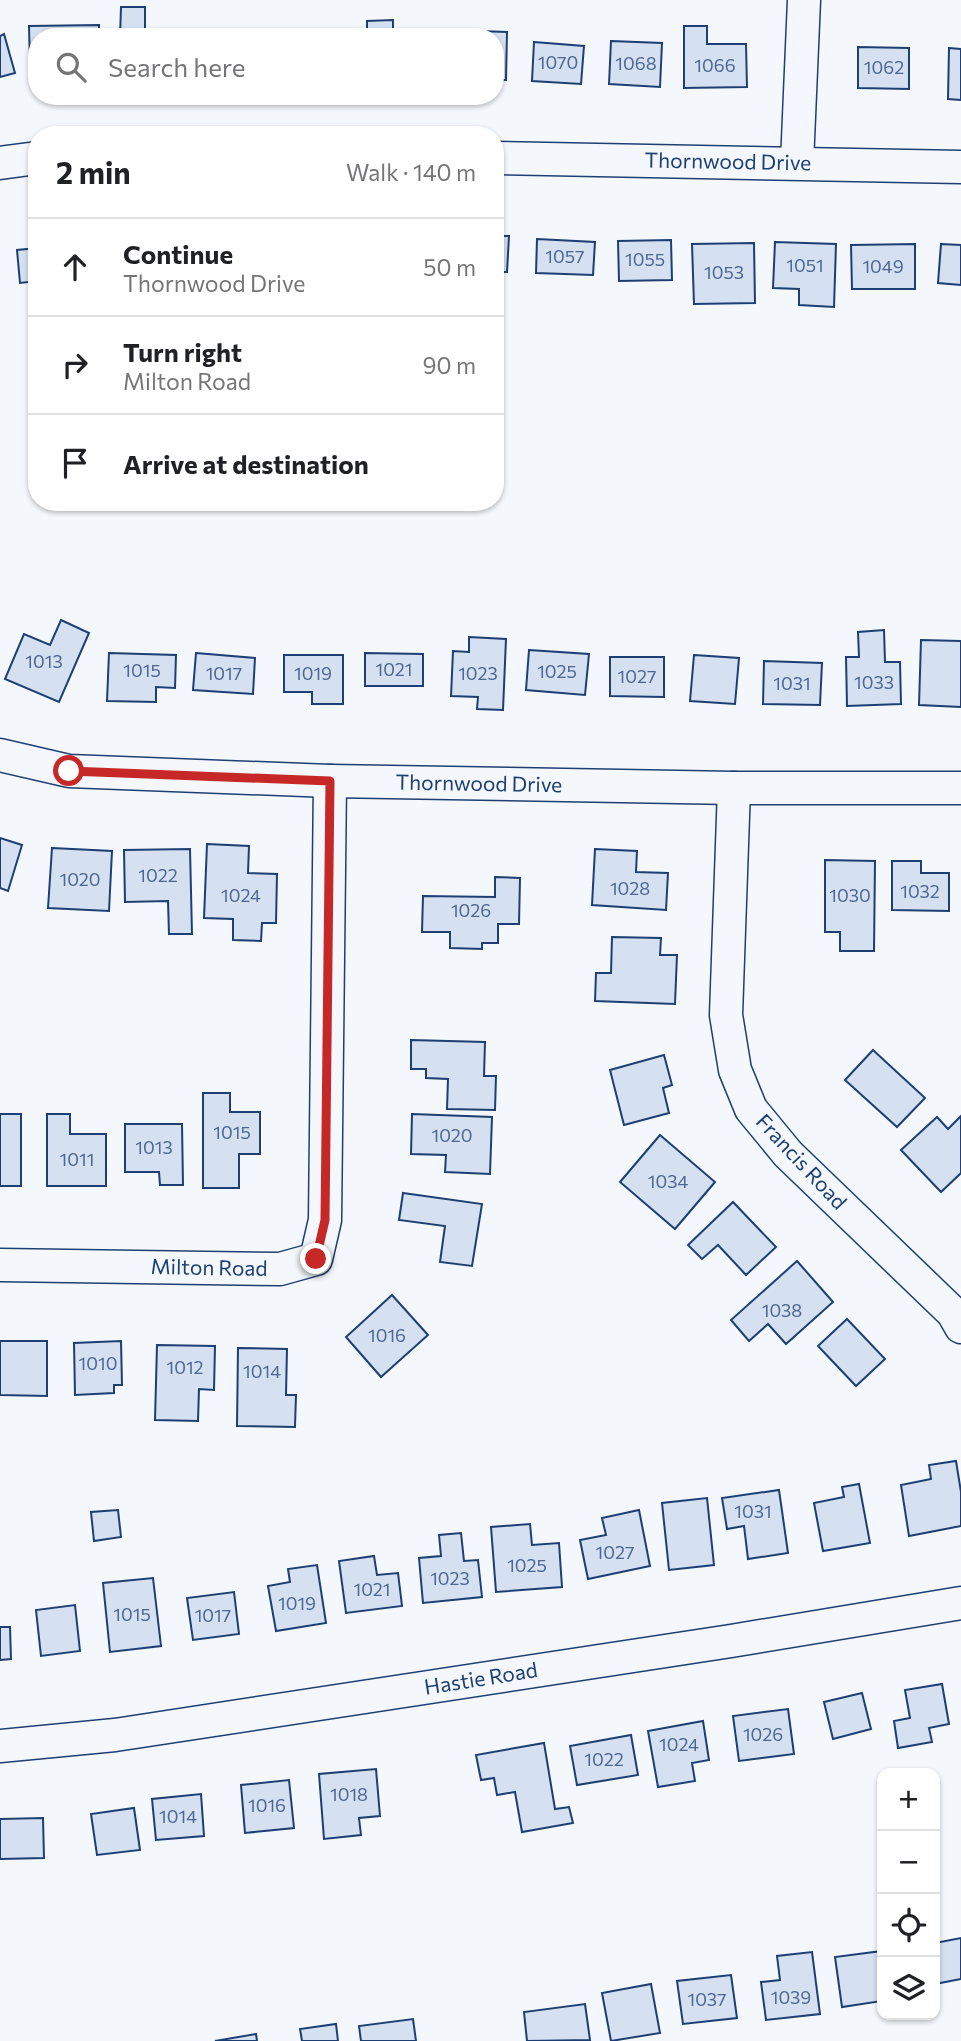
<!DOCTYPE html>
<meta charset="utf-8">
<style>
body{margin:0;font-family:Commissioner,sans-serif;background:#f6f6f6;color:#202124}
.controls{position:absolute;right:21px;bottom:21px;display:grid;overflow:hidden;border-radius:14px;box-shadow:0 2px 5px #0004}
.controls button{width:63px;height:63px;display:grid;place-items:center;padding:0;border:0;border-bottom:2px solid #e0e0e0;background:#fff;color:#202124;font:35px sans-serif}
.stop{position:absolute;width:21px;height:21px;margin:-16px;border:5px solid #c62828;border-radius:50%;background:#fff}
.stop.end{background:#c62828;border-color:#fff;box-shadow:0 2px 7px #0008}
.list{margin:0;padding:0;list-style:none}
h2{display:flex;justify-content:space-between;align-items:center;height:91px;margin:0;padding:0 28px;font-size:30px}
h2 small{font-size:23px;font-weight:400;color:#757577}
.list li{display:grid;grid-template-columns:46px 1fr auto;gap:21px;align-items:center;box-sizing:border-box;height:98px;padding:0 28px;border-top:2px solid #e0e0e0}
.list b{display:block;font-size:26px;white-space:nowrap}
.list p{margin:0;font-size:23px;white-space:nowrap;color:#757577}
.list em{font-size:23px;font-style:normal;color:#757577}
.icon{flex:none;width:38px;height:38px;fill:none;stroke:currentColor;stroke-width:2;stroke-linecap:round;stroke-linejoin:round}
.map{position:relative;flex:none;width:961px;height:2041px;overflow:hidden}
.search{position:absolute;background:#fff;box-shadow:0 2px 5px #0004;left:28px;top:28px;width:476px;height:77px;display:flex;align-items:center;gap:18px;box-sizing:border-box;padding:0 24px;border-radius:28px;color:#757577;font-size:26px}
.panel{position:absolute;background:#fff;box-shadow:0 2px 5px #0004;left:28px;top:126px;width:476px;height:385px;border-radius:28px}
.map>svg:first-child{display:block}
.building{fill:#d5e0f0;stroke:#1d3f73;stroke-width:2}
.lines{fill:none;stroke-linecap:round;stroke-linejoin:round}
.street-casing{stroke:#1d3f73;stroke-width:35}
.street{stroke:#f4f7fb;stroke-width:32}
.route{stroke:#c62828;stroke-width:9}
.labels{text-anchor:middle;stroke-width:5;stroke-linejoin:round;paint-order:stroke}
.number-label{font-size:18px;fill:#4b6792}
.street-label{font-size:21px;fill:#1d3f73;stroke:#f4f7fb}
</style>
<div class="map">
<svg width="961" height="2041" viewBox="0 0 961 2041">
<rect width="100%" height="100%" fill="#f4f7fb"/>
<g class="building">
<path d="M121,7H145V30H187V37H120Z"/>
<path d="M393,20V31H428V37H367V21Z"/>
<path d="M99,25V37H37V66H30L29,26Z"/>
<path d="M684,26H707V44H746L747,87L684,88Z"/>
<path d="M449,30L507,32L506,80H495V37H449Z"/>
<path d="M210,32L273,33V37H210Z"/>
<path d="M4,34L15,73L0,77V36Z"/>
<path d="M343,35V37H293V36Z"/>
<path d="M611,41L662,43L660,87L609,84Z"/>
<path d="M534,42L584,46L581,84L532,81Z"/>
<path d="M858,47L909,48V89L858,88Z"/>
<path d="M949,48L961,49V100L948,99Z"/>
<path d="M495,236H509L507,272H495Z"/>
<path d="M537,239L595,242L593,275L536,273Z"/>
<path d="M671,240L672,280L619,281L618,241Z"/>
<path d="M775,242L836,244L834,307L799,305V289L773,288Z"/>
<path d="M754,243L755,303L694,304L692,244Z"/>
<path d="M915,244V289H852L851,245Z"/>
<path d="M941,244L961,245V285L938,283Z"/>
<path d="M37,248V281L20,283L17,250Z"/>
<path d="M61,620L89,633L59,702L5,679L24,634L50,645Z"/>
<path d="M884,630L885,662H900L901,704L847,706L846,657H859L858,632Z"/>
<path d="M469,637L506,639L503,710L477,709L478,697L451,696L453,651L469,652Z"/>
<path d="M921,640L961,641V707L919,705Z"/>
<path d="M529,650L589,654L585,695L526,690Z"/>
<path d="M109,653L176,655L175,688L156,687V702L107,701Z"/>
<path d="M196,653L255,658L253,694L193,690Z"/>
<path d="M365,653L423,654V686H365Z"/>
<path d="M284,655H343V704H312V692H284Z"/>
<path d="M694,655L739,658L735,704L690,701Z"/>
<path d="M610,657H664V697L610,696Z"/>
<path d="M764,661L822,663L820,705L763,704Z"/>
<path d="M0,838L22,845L8,891L0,888Z"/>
<path d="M207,844L249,846L248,873L277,874L276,923H262L261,941L233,940V919L204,918Z"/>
<path d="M52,848L112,851L109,911L48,908Z"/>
<path d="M190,849L192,934H169L168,901L125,902L124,850Z"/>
<path d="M595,849L637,851L636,872L668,873L666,910L592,905Z"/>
<path d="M825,860L875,861L874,951H840V932H825Z"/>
<path d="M892,861H921V873H949V911L892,910Z"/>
<path d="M495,877L520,878L519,924H498V943H482V949L450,948V932H422L423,896L495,897Z"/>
<path d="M612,937L661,938L660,955H677L675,1004L595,1001L596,973H611Z"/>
<path d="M411,1040L485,1042L484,1076H496L495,1110L447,1109L448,1079L426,1078V1069H411Z"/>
<path d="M873,1050L925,1098L897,1127L845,1080Z"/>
<path d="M664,1055L672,1085L663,1088L669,1113L624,1125L610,1070Z"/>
<path d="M203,1093H230V1112H260V1154H239V1188H203Z"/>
<rect x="0" y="1114" width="21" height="72"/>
<path d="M47,1114H70V1134H106V1186H47Z"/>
<path d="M412,1114L492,1117L490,1174L445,1172L446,1155L411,1154Z"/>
<path d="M961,1116V1173L941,1192L901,1150L937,1117L948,1129Z"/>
<path d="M125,1124H182L183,1185H160L159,1172H125Z"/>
<path d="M660,1135L715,1182L675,1229L620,1182Z"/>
<path d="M403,1193L482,1204L472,1266L440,1262L445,1226L399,1220Z"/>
<path d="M733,1202L776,1247L746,1275L718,1245L702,1259L688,1245Z"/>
<path d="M797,1261L833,1302L786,1344L768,1324L749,1341L731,1320Z"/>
<path d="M392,1295L428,1335L381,1377L346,1337Z"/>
<path d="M847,1319L885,1359L856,1386L818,1346Z"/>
<path d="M0,1341H47V1396L0,1395Z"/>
<path d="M121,1341L122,1385H114V1393L75,1395L74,1343Z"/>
<path d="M157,1345L215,1346L214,1390L199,1389L198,1421L155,1420Z"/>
<path d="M238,1348L287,1349L286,1395H296L295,1427L237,1426Z"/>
<path d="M956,1461L961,1492V1526L909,1536L901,1485L931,1479L929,1465Z"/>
<path d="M859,1484L870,1543L823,1551L814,1503L844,1497L842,1487Z"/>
<path d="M779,1490L788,1553L748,1559L744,1526L727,1529L722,1498Z"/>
<path d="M707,1498L714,1565L669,1570L662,1503Z"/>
<path d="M118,1510L121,1537L94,1541L91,1512Z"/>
<path d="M639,1510L650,1566L588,1579L580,1540L606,1535L602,1518Z"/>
<path d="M530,1524L532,1545L559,1543L562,1587L496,1592L491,1527Z"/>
<path d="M461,1533L464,1561L478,1560L482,1597L423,1603L419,1558L441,1556L439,1535Z"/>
<path d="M374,1556L377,1575L398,1573L402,1606L346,1613L339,1561Z"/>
<path d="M317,1565L326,1623L276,1631L268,1586L290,1582L288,1569Z"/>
<path d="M153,1578L161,1646L110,1652L103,1583Z"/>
<path d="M234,1592L239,1634L193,1640L187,1598Z"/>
<path d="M75,1605L80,1651L41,1656L36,1610Z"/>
<path d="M0,1627H10L11,1659L0,1660Z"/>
<path d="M942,1684L949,1724L929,1728L932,1742L898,1748L894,1721L910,1718L905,1690Z"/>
<path d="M862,1693L871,1729L833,1739L824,1702Z"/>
<path d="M788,1709L794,1754L739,1761L733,1716Z"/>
<path d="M703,1721L709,1760L692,1763L695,1781L658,1787L648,1731Z"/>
<path d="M631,1735L638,1775L577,1785L570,1746Z"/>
<path d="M544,1743L555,1809L569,1807L573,1823L522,1832L515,1792L497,1795L494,1778L481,1780L476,1755Z"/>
<path d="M376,1769L380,1816L359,1818L361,1835L324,1839L319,1774Z"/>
<path d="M289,1780L294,1828L245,1833L241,1785Z"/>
<path d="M201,1794L204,1836L156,1840L152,1799Z"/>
<path d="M134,1808L140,1850L97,1855L91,1814Z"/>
<path d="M43,1818L44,1858L0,1859V1819Z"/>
<path d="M961,1938V1979L935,1984V1943Z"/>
<path d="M882,1951V2001L842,2007L835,1957Z"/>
<path d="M812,1952L820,2014L766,2020L761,1982L780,1980L777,1956Z"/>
<path d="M731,1975L737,2018L683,2024L677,1981Z"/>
<path d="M651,1984L660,2033L611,2041L602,1993Z"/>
<path d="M585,2004L590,2040L527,2041L524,2012Z"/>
<path d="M413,2019L416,2041H361L359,2026Z"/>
<path d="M336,2024L338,2041H302L300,2029Z"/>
<path d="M256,2034L257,2041H215Z"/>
</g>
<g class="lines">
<defs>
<g id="street">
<path d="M495,158L961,167"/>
<path d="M0,163L37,158"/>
<path d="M797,163L804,0"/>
<path d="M0,755L69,771L330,781L734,788H961"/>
<path d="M734,788L726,1015L735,1070L751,1109L788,1154L953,1313L961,1327"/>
<path d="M0,1265L280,1269L316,1259L325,1220L330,781"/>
<path d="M0,1746L115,1735L731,1641L961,1603"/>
</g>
</defs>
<use href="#street" class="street-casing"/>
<use href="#street" class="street"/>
</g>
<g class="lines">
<path class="route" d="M69,771L330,781L325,1220L316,1259"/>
</g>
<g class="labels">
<g class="number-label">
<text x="558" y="69">1070</text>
<text x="636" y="70">1068</text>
<text x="715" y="72">1066</text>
<text x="884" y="74">1062</text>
<text x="565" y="263">1057</text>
<text x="645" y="266">1055</text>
<text x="805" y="272">1051</text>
<text x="883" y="273">1049</text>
<text x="724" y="279">1053</text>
<text x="44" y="668">1013</text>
<text x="394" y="676">1021</text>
<text x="142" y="677">1015</text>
<text x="557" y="678">1025</text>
<text x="224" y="680">1017</text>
<text x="313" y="680">1019</text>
<text x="478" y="680">1023</text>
<text x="637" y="683">1027</text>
<text x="874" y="689">1033</text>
<text x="792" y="690">1031</text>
<text x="158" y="882">1022</text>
<text x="80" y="886">1020</text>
<text x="630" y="895">1028</text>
<text x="920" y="898">1032</text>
<text x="241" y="902">1024</text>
<text x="850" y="902">1030</text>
<text x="471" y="917">1026</text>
<text x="232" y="1139">1015</text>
<text x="452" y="1142">1020</text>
<text x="154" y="1154">1013</text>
<text x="77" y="1166">1011</text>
<text x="668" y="1188">1034</text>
<text x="782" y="1317">1038</text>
<text x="387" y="1342">1016</text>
<text x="98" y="1370">1010</text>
<text x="185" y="1374">1012</text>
<text x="262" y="1378">1014</text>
<text x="753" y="1518">1031</text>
<text x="615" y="1559">1027</text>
<text x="527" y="1572">1025</text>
<text x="450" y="1585">1023</text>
<text x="372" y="1596">1021</text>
<text x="297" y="1610">1019</text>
<text x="132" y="1621">1015</text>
<text x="213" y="1622">1017</text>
<text x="763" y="1741">1026</text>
<text x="679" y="1751">1024</text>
<text x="604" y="1766">1022</text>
<text x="349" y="1801">1018</text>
<text x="267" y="1812">1016</text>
<text x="178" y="1823">1014</text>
<text x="791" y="2004">1039</text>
<text x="707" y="2006">1037</text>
</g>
<g class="street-label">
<text transform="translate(728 162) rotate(1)" y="7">Thornwood Drive</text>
<text transform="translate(479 784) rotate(1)" y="7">Thornwood Drive</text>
<text transform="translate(801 1162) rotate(47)" y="7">Francis Road</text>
<text transform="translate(209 1268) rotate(1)" y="7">Milton Road</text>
<text transform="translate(481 1679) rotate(-9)" y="7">Hastie Road</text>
</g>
</g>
</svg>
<div class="controls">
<button>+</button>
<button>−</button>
<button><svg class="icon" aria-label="locate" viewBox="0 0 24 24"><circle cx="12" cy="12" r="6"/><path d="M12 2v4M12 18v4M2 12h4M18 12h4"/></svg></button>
<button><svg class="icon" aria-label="layers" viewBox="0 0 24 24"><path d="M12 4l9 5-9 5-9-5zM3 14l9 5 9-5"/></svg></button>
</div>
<div class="stop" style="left:69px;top:771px"></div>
<div class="stop end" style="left:316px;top:1259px"></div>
<div class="search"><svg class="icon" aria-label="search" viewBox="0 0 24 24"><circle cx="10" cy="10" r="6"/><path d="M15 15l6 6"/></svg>Search here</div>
<section class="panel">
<h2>2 min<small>Walk · 140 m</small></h2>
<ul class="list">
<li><svg class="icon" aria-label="ahead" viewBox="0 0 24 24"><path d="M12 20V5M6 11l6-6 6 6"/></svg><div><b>Continue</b><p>Thornwood Drive</p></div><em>50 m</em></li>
<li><svg class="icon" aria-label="right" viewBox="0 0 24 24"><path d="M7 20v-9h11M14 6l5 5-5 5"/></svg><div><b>Turn right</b><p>Milton Road</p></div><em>90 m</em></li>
<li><svg class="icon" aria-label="arrive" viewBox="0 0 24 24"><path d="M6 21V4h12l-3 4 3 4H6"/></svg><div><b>Arrive at destination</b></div></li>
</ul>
</section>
</div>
